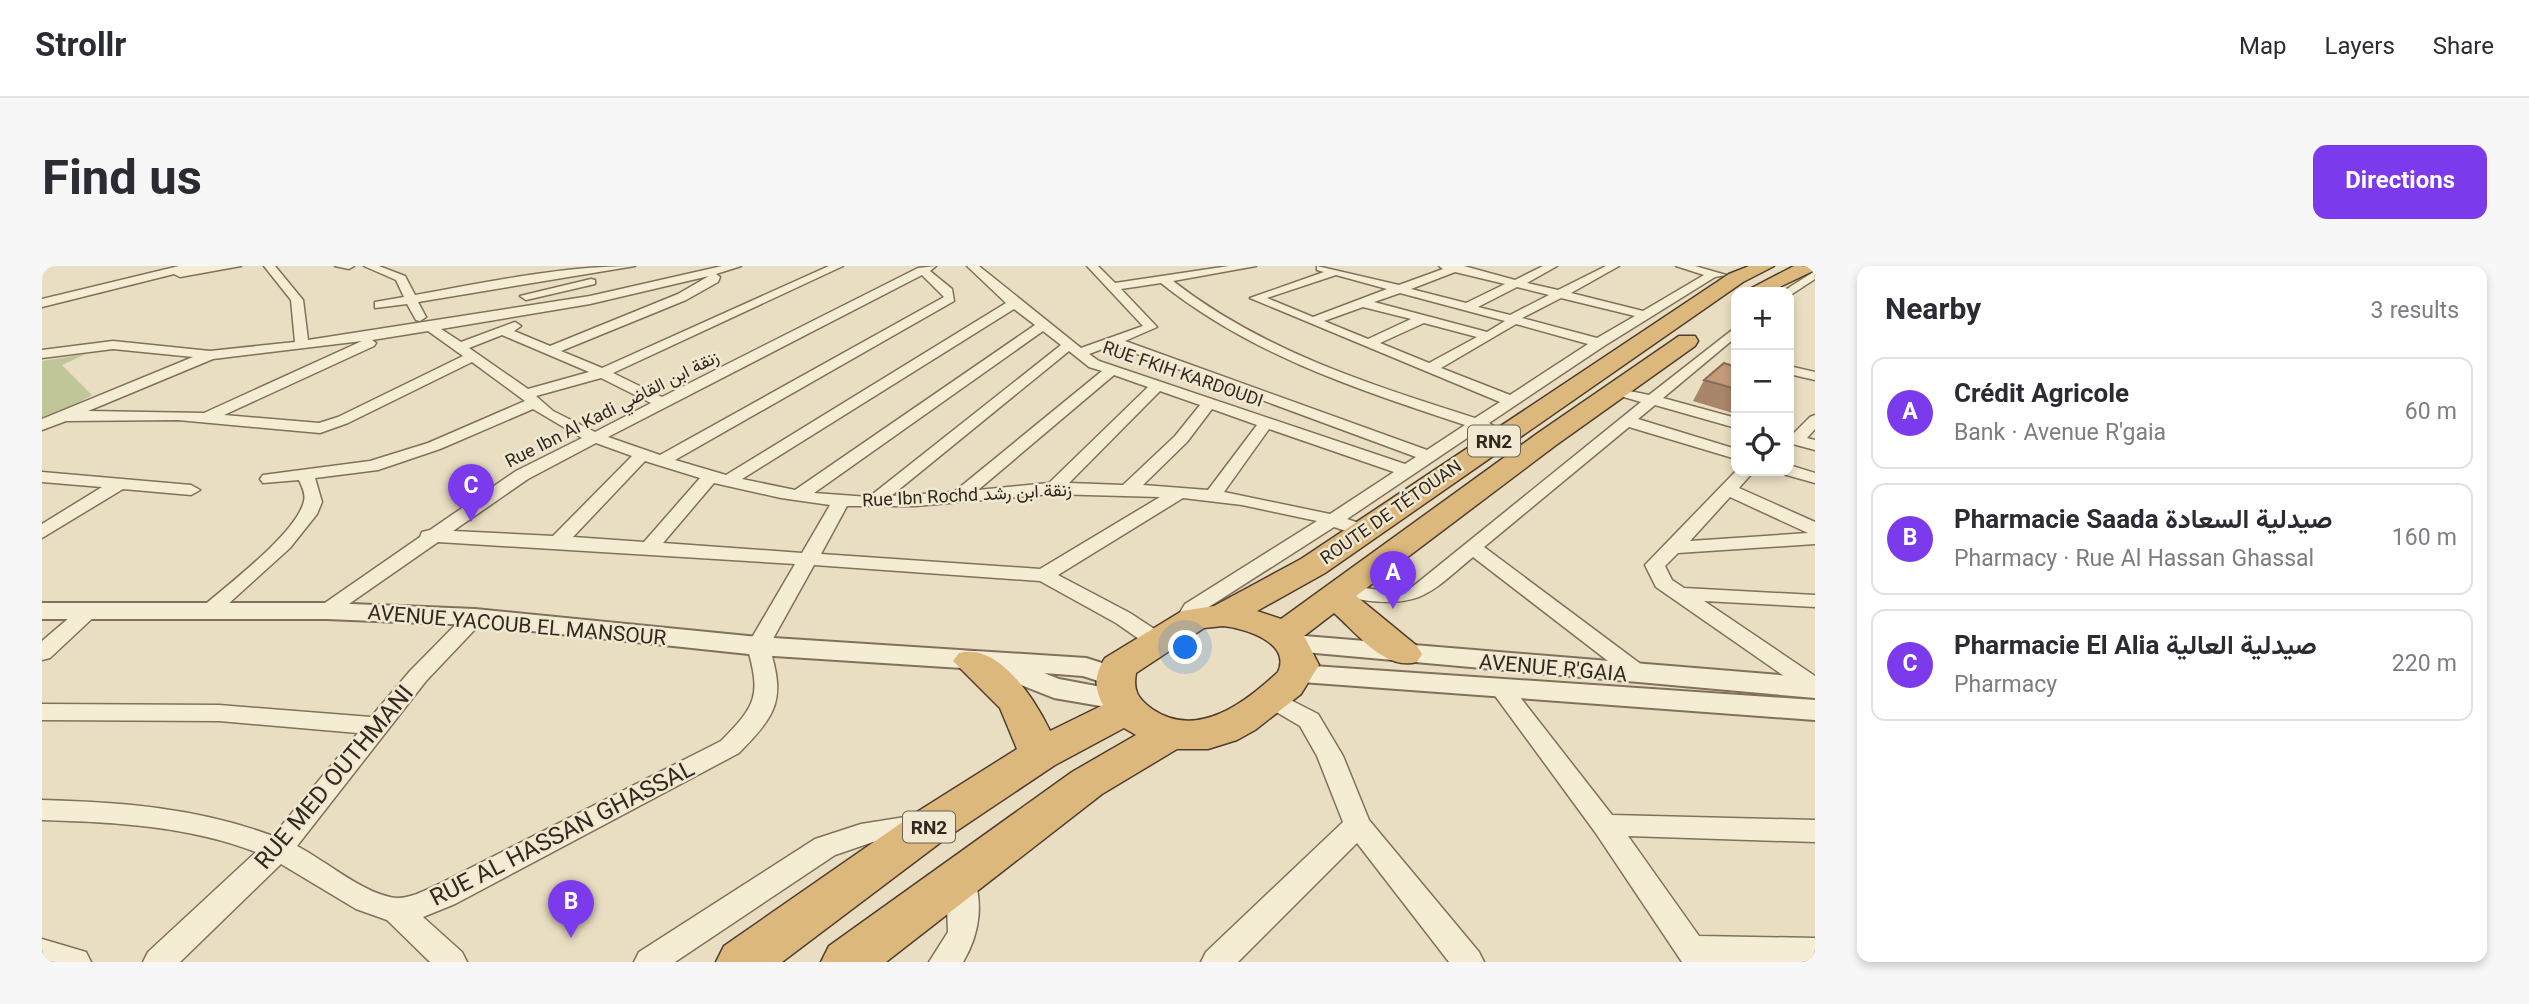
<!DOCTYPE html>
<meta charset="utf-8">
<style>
body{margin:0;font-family:Georgia,Vazirmatn,serif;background:#f7f7f7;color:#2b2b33}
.controls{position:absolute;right:21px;top:21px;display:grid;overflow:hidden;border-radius:14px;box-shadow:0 4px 10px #0003}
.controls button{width:63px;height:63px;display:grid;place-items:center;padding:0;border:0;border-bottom:2px solid #e1e1e2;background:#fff;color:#2b2b33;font:35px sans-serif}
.you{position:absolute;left:1144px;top:382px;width:24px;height:24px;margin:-18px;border:5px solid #fff;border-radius:50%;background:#1a73e8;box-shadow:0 0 0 10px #1a73e833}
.badge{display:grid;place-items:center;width:46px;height:46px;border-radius:50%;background:#7c3aed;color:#fff;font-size:23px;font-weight:700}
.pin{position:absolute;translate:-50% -58px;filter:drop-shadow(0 2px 4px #0008)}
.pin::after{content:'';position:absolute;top:37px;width:24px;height:21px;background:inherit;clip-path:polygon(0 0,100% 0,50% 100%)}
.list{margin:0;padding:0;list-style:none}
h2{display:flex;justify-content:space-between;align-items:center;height:91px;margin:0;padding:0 28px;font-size:30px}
h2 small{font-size:23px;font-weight:400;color:#7c7c81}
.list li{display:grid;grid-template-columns:46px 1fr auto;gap:21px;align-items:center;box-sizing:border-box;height:112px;margin:0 14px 14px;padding:0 14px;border:2px solid #e1e1e2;border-radius:14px}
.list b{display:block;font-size:26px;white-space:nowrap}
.list p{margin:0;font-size:23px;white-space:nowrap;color:#7c7c81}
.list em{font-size:23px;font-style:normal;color:#7c7c81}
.icon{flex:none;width:38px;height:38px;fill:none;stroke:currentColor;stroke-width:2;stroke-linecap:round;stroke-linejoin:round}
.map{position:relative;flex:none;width:1773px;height:696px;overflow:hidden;border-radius:14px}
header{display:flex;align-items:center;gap:42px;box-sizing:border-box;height:98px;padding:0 35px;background:#fff;border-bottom:2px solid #e1e1e2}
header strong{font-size:33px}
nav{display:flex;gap:38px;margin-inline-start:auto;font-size:24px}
.intro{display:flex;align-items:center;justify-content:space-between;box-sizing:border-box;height:168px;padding:0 42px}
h1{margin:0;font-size:49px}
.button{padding:18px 32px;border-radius:14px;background:#7c3aed;color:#fff;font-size:24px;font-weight:700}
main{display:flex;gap:42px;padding:0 42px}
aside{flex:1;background:#fff;border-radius:14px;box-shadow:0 4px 10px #0003}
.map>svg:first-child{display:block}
.green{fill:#c0c697}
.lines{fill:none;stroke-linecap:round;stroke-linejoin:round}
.minor-casing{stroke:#81705b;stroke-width:3}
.tertiary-casing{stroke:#81705b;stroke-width:4}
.trunk-casing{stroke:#4f3e2f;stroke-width:3}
.minor{fill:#f5ecd4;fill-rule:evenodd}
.tertiary{fill:#f5ecd4;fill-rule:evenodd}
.trunk{fill:#ddb87c;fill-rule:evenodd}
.wall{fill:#a9856a}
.building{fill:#c49b7b;stroke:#896c56;stroke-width:2}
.labels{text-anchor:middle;stroke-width:5;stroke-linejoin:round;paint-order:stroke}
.far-street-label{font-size:18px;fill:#32281e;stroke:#f1e8d1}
.shield{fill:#f1e8d1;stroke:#6b6254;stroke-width:2}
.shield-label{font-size:19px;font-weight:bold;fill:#32281e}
.street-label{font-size:21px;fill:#32281e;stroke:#f1e8d1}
.near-street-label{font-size:24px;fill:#32281e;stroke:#f1e8d1}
</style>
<header>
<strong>Strollr</strong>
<nav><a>Map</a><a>Layers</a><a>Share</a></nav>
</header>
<div class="intro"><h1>Find us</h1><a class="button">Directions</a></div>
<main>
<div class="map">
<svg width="1773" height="696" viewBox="0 0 1773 696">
<rect width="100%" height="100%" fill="#e9dec2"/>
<path class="green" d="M44,88L20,99L50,129L0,157V95Z"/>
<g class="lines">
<defs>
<g id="minor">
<path d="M137,0H199L138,11L132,8L0,41V33Z"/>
<path d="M222,0H233L261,34L266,74L548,30L680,0H699L674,8L678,11L676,16L644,34L519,85L560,102L787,0H801L571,107L620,131L876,2L894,0L888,5L910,23L912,35L633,194L684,209L964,37L925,0H937L1039,82L1101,60L1045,0H1056L1073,17L1187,0H1214L1131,15C1221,85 1326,118 1433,152L1458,136L1208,32L1282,6L1275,4V0L1357,19L1401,3L1397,0H1422L1473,14L1501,0H1515L1485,17L1516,24L1564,0H1577L1529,27L1601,45L1662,9L1634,0H1653L1684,9L1673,11L1562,80L1447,157L1453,161L1451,164H1437L1305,253L1329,261L1331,265L1329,269L1322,271L1292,261L1159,346L1150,363L1142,364L1131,358L1143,338L1275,255L1200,239L1141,232L1016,309L1088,347L1123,370L1126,375L1123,380H1107L1074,357L998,315L772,299L727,380C744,434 735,448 697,487L413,638L381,651L420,686L425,696H388L345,654L314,643L239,598L138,696H101L106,686L214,586C146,560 72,556 0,554V534C79,536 156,542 231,570L316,467L177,455L0,454V438L177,439L329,451L368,405L426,346H440L444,351L440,356L384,415L255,580C283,594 325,631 356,632C369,632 381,625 393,620L679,475C715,439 719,429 705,380L753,298L396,276L291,349H277L274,345L277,341L378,271L380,266L388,264L474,205L540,172L491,143L398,183L336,204L273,212L280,236L275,248L248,282L174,349H160L157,345L160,341C185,319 255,267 262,235C264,228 260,221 257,214L221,217L218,213L221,209L328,195L386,177L483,135L430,96L306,157L278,167L136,154L24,155L0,164V153L151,91L71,83L0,92V84L71,75L168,85L253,76L249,34ZM1413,6L1463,18L1424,37L1369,23ZM880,9L902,31L618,189L566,171ZM1294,9L1345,23L1271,51L1225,32ZM667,10L636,28L508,80L472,65L479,60L473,56L419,76L399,63L548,38ZM1119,17C1209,89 1315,123 1423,159L1385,184L1083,75L1115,61L1079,23ZM1475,21L1507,29L1468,49L1436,41ZM1358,27L1463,55L1445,66L1332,36ZM1519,32L1593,50L1555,72L1480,52ZM1321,41L1369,53L1326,73L1282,55ZM972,43L993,59L753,224L700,213ZM1382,57L1435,71L1387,97L1338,77ZM1474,58L1546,78L1468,129L1399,102ZM386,65L421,90L296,151L277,157L182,149L332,80L334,77L330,74ZM1001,65L1019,79L827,231L772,227ZM460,69L547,106L486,123L427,82ZM320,75L162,147L46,145L171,93ZM1071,79L1374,191L1363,198L1057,95L1047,88ZM1027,85L1047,101L1060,105L912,226L849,230ZM1072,109L1106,121L1007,217L936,224ZM559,112L609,137L553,166L511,145L494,130ZM1118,125L1158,139L1133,170L1081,219L1027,217ZM1170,143L1215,159L1166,224L1101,219L1145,176ZM1227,163L1352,206L1288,248L1182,226ZM554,177L590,190L511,270L411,265L486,213ZM603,195L658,212L602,276L531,271ZM672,217L739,232L788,239L760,287L621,277ZM1009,228L1118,231L998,303L779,288L805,240H873Z"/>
<path d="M293,0H312L307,3Z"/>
<path d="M322,0H337L363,10L373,29C446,16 520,0 593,0L376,36L384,51L378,55L374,54L365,38L333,42V36L362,31L354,14Z"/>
<path d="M1773,5V13L1750,28L1740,26Z"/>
<path d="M549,13L553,14V18L484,34L478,30Z"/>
<path d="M1694,61V71L1621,132L1694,152V162L1613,139L1596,153L1694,183V193L1587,161L1442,281L1608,405L1611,410L1608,415H1592L1431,291C1389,326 1379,342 1321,334C1311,332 1297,333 1291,325L1301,319L1352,326L1369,322L1599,136L1568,127V121L1607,129Z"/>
<path d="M1747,100L1773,106V114L1747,108Z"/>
<path d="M1773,149V163L1765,172L1773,174V184L1747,177V167L1751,168L1768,151Z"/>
<path d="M1747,199L1773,207V217L1741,208L1739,205H1747Z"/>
<path d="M1694,205H1712L1697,222L1773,256V278L1636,287L1623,300L1630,314L1642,322L1773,329V341L1662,335L1773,410V429L1765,426L1614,321L1603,299ZM1688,231L1766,267L1648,275Z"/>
<path d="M0,206L149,219L158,224L149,229L81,223L0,272V258L60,221L0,216Z"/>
<path d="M48,338L55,340L58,344L55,348L8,392L0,394V375L41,340Z"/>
<path d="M1459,414L1467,417L1570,549L1773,554V576L1586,570L1657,670L1773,672V696H1640L1553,566L1451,427L1447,422L1451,417Z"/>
<path d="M1229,424L1276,448L1301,490L1327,554L1437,686L1442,696H1407L1315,577L1196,696H1159L1164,686L1301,556L1275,490L1258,460L1221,438L1217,432L1221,426Z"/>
<path d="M882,548L892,552L896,559L892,566L831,576L793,589L633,696H592L597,686L773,573L819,558Z"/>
<path d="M918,599L928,603C943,633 938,668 921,696H887L906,666L904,611L908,603Z"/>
<path d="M0,673L44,686L49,696H0Z"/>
</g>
<g id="tertiary">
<path d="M0,337H284L433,343L716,371L1044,392L1082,404L1086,411L1082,418L1072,420L1041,410L1002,407L1017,413L1086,426L1091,433L1086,440L1076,443L1012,432L954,409L951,404L716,389L433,359L284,353H0Z"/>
<path d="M1250,369L1773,412V432L1240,384L1236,378L1240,372Z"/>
<path d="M1256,399L1773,434V454L1246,415L1242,408L1246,401Z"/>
</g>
<g id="trunk">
<path d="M1707,0H1732L1701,16L1283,307L1215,345L1239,353L1496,167L1637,70H1653L1656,75L1653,80L1514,179L1314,330L1375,380L1380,388L1375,396C1343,405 1315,367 1292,347L1262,370L1277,399L1259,428L1213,464L1195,474L1166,483H1135L1060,528L844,696H779L787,680L1030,506L1094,469L1082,462L1013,499L907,570L740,696H674L682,680L875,546L975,483L958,442L911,395L917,387C957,376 993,434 1008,465L1061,439C1052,422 1052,409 1063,392L1140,345L1172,340L1259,293L1687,8ZM1181,360C1201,362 1250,376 1236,406C1203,437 1155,474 1110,443C1095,432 1091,424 1094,407L1162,362Z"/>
<path d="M1752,0H1773V4L1727,26H1702Z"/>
</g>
</defs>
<use href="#minor" class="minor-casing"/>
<use href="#tertiary" class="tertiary-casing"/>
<use href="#trunk" class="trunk-casing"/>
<use href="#minor" class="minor"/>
<use href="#tertiary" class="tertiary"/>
<use href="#trunk" class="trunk"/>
</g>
<path class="wall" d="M1694,101V148L1651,135L1662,114Z"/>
<path class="building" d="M1682,97L1694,101V123L1662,114Z"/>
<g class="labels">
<g class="far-street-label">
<text transform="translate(1141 108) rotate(19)" y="6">RUE FKIH KARDOUDI</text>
<text transform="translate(570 143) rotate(-27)" y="6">Rue Ibn Al Kadi زنقة ابن القاضي</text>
<text transform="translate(925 229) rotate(-3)" y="6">Rue Ibn Rochd زنقة ابن رشد</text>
<text transform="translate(1349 246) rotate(-35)" y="6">ROUTE DE TÉTOUAN</text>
</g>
<g class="shield">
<rect x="1426" y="159.5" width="52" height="31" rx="5"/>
<rect x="861" y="545.5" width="52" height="31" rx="5"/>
</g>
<g class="shield-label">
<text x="1452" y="182">RN2</text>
<text x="887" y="568">RN2</text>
</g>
<g class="street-label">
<text transform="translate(475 359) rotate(5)" y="7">AVENUE YACOUB EL MANSOUR</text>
<text transform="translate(1511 402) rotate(5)" y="7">AVENUE R'GAIA</text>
</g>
<g class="near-street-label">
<text transform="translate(292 511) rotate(-50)" y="8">RUE MED OUTHMANI</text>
<text transform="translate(520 567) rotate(-27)" y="8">RUE AL HASSAN GHASSAL</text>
</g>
</g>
</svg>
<div class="controls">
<button>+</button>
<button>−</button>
<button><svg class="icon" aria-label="locate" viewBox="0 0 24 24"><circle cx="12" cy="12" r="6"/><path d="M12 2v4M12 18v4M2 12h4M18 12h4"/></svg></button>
</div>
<div class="you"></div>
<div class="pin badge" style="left:1351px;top:343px">A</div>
<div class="pin badge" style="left:529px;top:672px">B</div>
<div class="pin badge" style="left:429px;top:256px">C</div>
</div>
<aside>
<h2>Nearby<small>3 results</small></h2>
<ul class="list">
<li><span class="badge">A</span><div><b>Crédit Agricole</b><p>Bank · Avenue R'gaia</p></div><em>60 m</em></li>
<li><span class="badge">B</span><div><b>Pharmacie Saada صيدلية السعادة</b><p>Pharmacy · Rue Al Hassan Ghassal</p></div><em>160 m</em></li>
<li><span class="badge">C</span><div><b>Pharmacie El Alia صيدلية العالية</b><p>Pharmacy</p></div><em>220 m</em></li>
</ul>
</aside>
</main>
